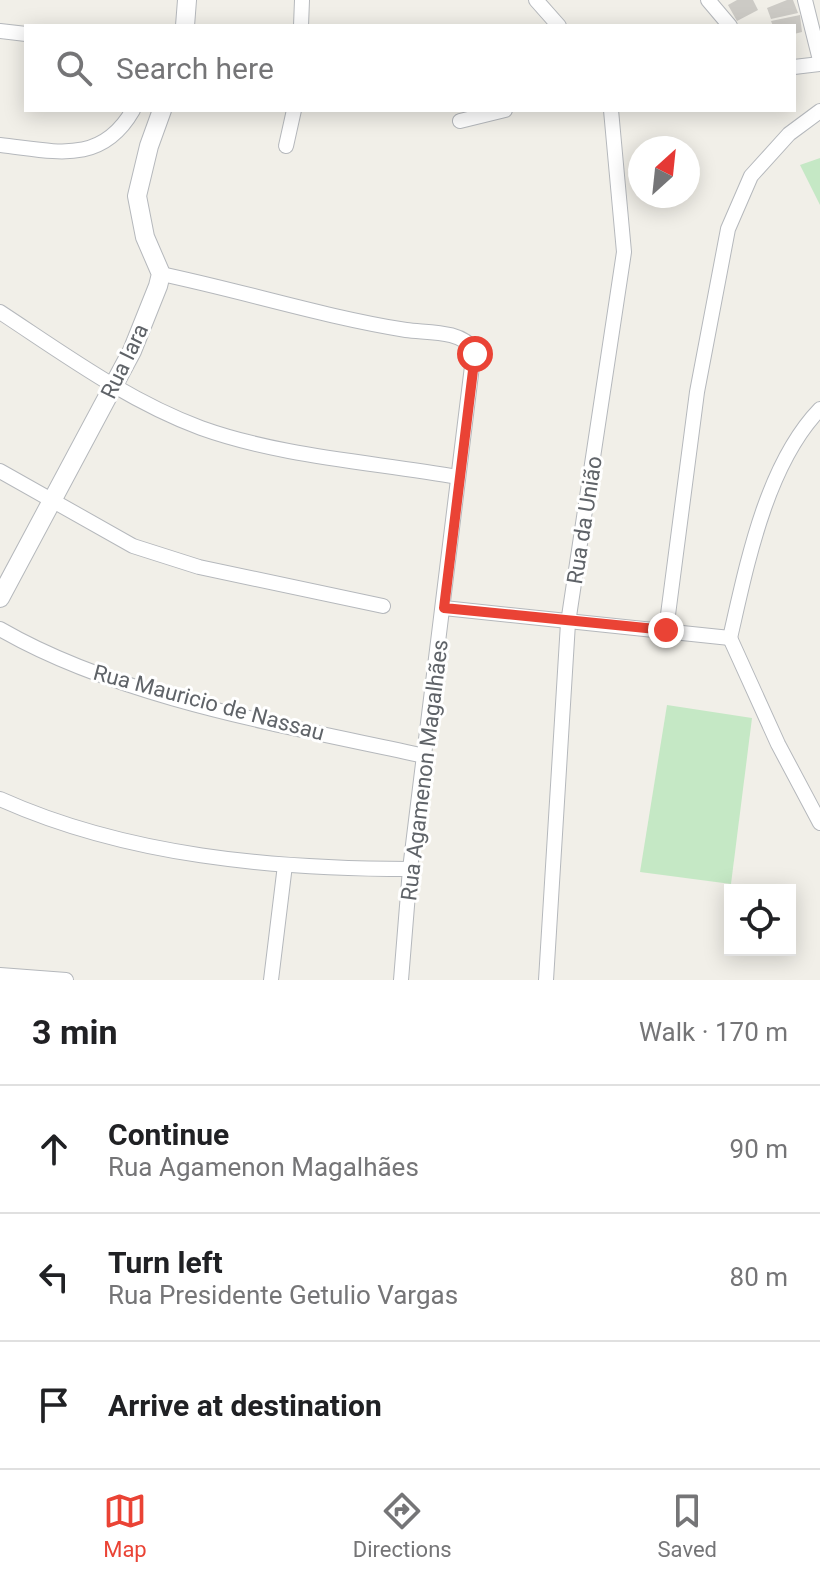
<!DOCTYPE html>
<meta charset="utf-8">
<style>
body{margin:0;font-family:Roboto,sans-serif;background:#f2f2f2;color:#202124}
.controls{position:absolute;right:24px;bottom:24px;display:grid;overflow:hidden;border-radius:0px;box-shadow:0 4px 20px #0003}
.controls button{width:72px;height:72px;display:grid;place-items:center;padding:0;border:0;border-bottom:2px solid #e0e0e0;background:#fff;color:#202124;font:40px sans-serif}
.compass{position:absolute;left:628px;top:136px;width:72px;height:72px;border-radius:50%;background:#fff;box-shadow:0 4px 20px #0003;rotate:27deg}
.stop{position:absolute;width:24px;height:24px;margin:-18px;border:6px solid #ea4335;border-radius:50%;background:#fff}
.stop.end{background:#ea4335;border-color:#fff;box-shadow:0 2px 8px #0008}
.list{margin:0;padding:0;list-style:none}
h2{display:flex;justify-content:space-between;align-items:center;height:104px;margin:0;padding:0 32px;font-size:34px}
h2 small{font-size:26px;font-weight:400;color:#757577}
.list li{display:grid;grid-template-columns:52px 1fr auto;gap:24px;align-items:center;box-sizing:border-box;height:128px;padding:0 32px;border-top:2px solid #e0e0e0}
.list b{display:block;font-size:30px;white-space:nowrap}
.list p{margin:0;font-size:26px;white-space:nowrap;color:#757577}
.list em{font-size:26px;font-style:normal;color:#757577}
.icon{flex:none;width:44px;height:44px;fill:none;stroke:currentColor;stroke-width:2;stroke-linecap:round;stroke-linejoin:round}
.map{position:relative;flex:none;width:820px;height:980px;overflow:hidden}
.search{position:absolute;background:#fff;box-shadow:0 4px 20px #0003;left:24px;right:24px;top:24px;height:88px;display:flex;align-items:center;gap:20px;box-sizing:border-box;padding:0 28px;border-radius:0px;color:#757577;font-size:30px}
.sheet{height:488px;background:#fff}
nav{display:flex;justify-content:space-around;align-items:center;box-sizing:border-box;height:112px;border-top:2px solid #e0e0e0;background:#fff;font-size:22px;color:#757577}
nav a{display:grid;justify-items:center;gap:4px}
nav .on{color:#ea4335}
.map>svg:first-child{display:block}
.green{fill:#c5e8c5}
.building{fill:#cccac5}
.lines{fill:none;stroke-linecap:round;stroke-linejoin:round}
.minor-casing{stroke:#b5b8bc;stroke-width:16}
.tertiary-casing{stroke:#b5b8bc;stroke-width:20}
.minor{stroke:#fff;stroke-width:14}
.tertiary{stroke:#fff;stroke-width:18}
.route{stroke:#ea4335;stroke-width:10}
.labels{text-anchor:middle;stroke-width:6;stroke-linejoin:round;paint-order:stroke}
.street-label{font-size:22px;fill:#5f6368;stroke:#fff}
</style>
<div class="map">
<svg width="820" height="980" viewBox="0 0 820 980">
<rect width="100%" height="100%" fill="#f1efe8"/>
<g class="green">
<path d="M820,158V205L800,165Z"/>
<path d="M667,705L752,718L731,884L640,872Z"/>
</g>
<g class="building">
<path d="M737,0H753L758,10L737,21L728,5Z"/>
<path d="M787,0H793L798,13L771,19L767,8Z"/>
<path d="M800,15L802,32L794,34V26H773L771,21Z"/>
</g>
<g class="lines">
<defs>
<g id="minor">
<path d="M536,0L559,26"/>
<path d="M708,0L730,26"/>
<path d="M805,0L820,60"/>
<path d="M301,26L302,0"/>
<path d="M0,31L26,34"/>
<path d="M794,67L820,64"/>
<path d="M460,121L505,110"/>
<path d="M0,145C54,151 101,166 133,110"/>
<path d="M286,146L294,110"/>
<path d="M161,274C243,291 324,317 406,330C428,333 461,330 474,350L410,869L401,980"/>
<path d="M0,312C64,354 128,401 201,428C282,457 373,462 458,477"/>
<path d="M0,471L133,546L199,567L383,606"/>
<path d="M444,608L730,638"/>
<path d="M0,629C121,699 288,726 425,756"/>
<path d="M666,630L697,392L728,229L751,176L789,134L820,111"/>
<path d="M730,638C747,564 766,465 820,409"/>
<path d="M730,638L778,744L820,823"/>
<path d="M0,799C127,856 273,869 410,869"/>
<path d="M0,975L66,980"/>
<path d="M271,980L285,865"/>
<path d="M546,980L568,623L624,252L611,110"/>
</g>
<g id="tertiary">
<path d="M185,26L187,0"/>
<path d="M0,598L132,351L158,286L161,274L145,237L137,196L149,146L162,110"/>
</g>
</defs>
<use href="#minor" class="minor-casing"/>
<use href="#tertiary" class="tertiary-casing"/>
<use href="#minor" class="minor"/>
<use href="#tertiary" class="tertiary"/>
</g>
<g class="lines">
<path class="route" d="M475,354L444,608L666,630"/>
</g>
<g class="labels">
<g class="street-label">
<text transform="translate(124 361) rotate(-64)" y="8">Rua Iara</text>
<text transform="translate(584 520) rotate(-81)" y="8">Rua da União</text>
<text transform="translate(209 702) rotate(15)" y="8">Rua Mauricio de Nassau</text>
<text transform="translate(424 770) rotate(-83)" y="8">Rua Agamenon Magalhães</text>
</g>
</g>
</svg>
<div class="controls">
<button><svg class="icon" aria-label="locate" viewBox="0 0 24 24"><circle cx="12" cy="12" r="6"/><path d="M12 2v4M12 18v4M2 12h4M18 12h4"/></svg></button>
</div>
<svg class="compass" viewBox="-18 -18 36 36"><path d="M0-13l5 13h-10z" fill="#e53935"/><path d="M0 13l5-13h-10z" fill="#757577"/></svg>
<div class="stop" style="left:475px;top:354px"></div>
<div class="stop end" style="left:666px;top:630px"></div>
<div class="search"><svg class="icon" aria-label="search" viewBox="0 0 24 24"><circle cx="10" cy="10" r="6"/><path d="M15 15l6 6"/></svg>Search here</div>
</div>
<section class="sheet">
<h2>3 min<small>Walk · 170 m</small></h2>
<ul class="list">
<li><svg class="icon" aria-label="ahead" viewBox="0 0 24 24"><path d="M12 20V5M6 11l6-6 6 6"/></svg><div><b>Continue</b><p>Rua Agamenon Magalhães</p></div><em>90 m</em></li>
<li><svg class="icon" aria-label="left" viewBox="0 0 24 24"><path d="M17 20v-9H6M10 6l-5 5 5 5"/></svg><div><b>Turn left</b><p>Rua Presidente Getulio Vargas</p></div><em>80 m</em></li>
<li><svg class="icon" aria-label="arrive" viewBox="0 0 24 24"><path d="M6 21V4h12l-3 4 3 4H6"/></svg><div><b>Arrive at destination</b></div></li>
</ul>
</section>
<nav>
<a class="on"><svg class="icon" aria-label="map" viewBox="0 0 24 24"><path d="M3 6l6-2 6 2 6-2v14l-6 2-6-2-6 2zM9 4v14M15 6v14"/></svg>Map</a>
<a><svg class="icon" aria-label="directions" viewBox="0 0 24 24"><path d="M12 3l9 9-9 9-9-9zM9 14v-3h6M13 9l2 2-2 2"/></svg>Directions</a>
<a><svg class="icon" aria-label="saved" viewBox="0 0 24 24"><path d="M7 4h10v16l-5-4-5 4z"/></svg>Saved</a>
</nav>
